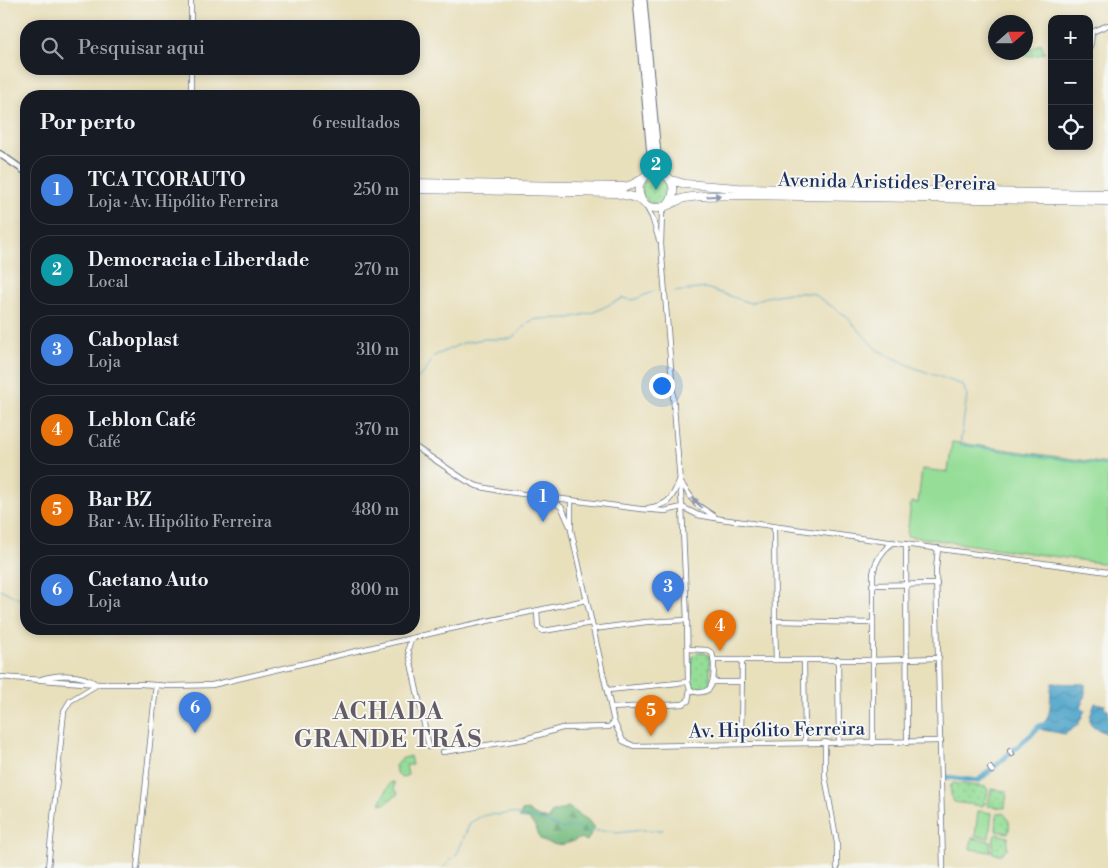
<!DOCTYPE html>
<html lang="pt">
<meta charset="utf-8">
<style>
body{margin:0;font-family:"Libre Bodoni",serif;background:#242831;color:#f1f3f6}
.controls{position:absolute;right:15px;top:15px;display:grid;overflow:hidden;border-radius:10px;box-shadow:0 2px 8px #0003}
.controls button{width:45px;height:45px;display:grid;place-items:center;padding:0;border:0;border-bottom:1px solid #363941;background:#171b24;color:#f1f3f6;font:25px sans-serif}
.compass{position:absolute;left:988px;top:15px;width:45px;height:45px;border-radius:50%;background:#171b24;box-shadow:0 2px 8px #0003;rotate:69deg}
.you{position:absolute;left:661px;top:385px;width:18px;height:18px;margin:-12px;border:4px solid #fff;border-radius:50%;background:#1a73e8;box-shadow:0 0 0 8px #1a73e833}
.badge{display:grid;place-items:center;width:32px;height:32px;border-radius:50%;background:#1f6fb2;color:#fff;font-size:16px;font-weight:700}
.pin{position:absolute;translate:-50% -41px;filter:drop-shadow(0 1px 2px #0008)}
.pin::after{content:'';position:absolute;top:26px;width:18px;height:15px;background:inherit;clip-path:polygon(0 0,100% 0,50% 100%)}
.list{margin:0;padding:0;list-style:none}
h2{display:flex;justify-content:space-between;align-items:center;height:65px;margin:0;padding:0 20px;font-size:21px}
h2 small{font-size:16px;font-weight:400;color:#9ea1a6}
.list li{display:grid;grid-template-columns:32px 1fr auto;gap:15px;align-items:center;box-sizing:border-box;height:70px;margin:0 10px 10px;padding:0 10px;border:1px solid #363941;border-radius:20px}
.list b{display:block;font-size:19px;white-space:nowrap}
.list p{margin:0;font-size:16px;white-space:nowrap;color:#9ea1a6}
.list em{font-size:16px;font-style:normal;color:#9ea1a6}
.icon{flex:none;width:28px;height:28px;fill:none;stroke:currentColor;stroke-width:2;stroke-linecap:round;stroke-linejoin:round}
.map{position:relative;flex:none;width:1108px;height:868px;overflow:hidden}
.search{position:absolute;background:#171b24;box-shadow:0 2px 8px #0003;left:20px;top:20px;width:400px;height:55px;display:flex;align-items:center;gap:12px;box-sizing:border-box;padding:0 18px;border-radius:20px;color:#9ea1a6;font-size:19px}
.panel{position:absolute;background:#171b24;box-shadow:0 2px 8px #0003;left:20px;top:90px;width:400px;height:545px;border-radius:20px}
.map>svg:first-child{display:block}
.grass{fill:url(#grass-dots);stroke:#58867b}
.forest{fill:url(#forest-firs);stroke:#4a766f}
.pitch{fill:#96de98;stroke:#58867b}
.water{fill:url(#water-waves);stroke:#346a94}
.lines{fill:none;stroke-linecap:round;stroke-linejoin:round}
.stream{stroke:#4ea4ca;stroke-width:1}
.canal{stroke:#4ea4ca;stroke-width:5}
.minor-casing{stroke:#636d7f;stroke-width:6}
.tertiary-casing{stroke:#636d7f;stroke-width:8}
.primary-casing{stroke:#636d7f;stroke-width:9}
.trunk-casing{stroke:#636d7f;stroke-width:9}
.minor{stroke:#fff;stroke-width:4.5}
.tertiary{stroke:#fff;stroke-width:5.5}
.primary{stroke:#fff;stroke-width:7}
.trunk{stroke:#fff;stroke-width:8}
.oneway{fill:#8d97ae}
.labels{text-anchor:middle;stroke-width:4;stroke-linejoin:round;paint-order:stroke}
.street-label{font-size:19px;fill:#1b2f5e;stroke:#f6f6f2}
.district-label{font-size:24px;font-weight:bold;letter-spacing:1px;fill:#635c67;stroke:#f6f6f2}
</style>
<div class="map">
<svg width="1108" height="868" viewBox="0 0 1108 868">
<defs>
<pattern id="grass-dots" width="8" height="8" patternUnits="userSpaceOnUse" patternTransform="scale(1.25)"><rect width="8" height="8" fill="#96de98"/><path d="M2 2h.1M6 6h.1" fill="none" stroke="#81bf85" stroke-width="1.8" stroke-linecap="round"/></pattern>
<pattern id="forest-firs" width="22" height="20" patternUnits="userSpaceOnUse" patternTransform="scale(1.25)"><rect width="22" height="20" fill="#78bd80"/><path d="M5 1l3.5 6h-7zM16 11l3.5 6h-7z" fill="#629a6c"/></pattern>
<pattern id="water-waves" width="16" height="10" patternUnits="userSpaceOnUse" patternTransform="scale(1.25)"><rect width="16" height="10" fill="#4ea4ca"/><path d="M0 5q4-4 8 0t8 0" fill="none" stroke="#4086a7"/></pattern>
</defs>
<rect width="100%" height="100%" fill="#f6f6f2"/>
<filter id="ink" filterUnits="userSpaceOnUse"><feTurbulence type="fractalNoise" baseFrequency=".02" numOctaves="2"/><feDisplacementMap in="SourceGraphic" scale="10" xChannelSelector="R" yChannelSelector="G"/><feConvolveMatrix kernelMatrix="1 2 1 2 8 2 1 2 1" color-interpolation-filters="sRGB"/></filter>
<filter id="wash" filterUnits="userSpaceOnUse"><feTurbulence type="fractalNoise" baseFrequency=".0096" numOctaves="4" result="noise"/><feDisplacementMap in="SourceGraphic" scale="20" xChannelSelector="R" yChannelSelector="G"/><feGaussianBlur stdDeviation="1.12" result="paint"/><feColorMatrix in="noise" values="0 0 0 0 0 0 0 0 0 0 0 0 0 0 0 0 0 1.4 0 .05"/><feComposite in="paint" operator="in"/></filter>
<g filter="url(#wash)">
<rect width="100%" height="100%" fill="#e8dfbb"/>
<g class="grass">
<path d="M1041,43L1045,53C1034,57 1025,57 1014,53L1026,52V50L1027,52Z"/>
<circle cx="656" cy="190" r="14"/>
<path d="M696,653H705L710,656V684L705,689L696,690L691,684L692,657Z"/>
<path d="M410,756L412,765H406L408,775L401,778L396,772L395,766L401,759Z"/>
<path d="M394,782V789L398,794L384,804L380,803L390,783Z"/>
<path d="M953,783L986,787L988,790L985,804L982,806L954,802L952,800L950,787Z"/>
<path d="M991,789L1007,791L1005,808L988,806Z"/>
<path d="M997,813H1003C1009,818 1011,825 1008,833L996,831Z"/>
<path d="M997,834L1008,837L1007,849L1002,854H995L992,852L994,836Z"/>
</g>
<path class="forest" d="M568,807L588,820L594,828L587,841L581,838C565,845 557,848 540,839L536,828L529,819L519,818L522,811L527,810L538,817L549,819L551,813Z"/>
<g class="pitch">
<path d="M952,442L1108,464V564L907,536L911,502L918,503L922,469L948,472Z"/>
<path d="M978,811L992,813L989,838L975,836Z"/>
<path d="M972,838L991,841L990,852L970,849Z"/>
</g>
<g class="water">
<path d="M1052,683L1085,684V694L1081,707L1085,710L1078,725L1065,734L1043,730L1039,728C1055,714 1048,701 1052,683Z"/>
<path d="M1095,703L1105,705L1104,708L1108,709V734L1093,727L1090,724V717Z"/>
</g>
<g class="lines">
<g class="stream">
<path d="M674,292L706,288L750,303L766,297L789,293H812L846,316L877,350L915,368L963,385L967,396L960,445L1108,466"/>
<path d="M414,381L425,372L434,356L463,343L483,339H508L513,337L529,322L537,319L570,318L594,312L623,298L631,300L636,299L654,291"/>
<path d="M0,589L21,600L26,598"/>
<path d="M443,868L457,854L470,823L480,817L491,814L499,815L511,813L547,822L562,829L572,826L588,831H612L616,833L642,830H663"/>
</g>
<path class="canal" d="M947,777L978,781L1031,735L1039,726L1042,725"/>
</g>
</g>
<g filter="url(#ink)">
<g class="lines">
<defs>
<g id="minor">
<path d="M191,26V0"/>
<path d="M1089,48L1091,43L1092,32L1108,25"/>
<path d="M191,69V96"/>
<path d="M646,206L652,217L659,240"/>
<path d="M665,208L662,213L661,244L682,507L687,620"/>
<path d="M414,446L465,480L477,486L500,491L640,509L665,511L682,507L698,515L721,519L1108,572"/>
<path d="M681,483L696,504L714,516"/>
<path d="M553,500L562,508L570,526"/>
<path d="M571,501V530L614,722L623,741L634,746L941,741"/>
<path d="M648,508C668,505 672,500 679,481"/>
<path d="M774,527L775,621"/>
<path d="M906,544L907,743"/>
<path d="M938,548L936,570L943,868"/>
<path d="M872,585L937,584"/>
<path d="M537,611L538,627L543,631L592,623"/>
<path d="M594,629L646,622L687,620L688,682L608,690"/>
<path d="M411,639L408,649L429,747"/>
<path d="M688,649L707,650L712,653C715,662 715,681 709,689C704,693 695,694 690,689L688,682"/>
<path d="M838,659L839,742"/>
<path d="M713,660H873L939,658"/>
<path d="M776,660L775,621L873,623"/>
<path d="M804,660L805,743"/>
<path d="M0,677L98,684H141L170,686L212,685L450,629L586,600"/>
<path d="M39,680C55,674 82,673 96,684"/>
<path d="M713,682H742"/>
<path d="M611,708L683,704L688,701L690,689"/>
<path d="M825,742V776L837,843V868"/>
<path d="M873,743V574C875,561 882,551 893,542"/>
<path d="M741,744L742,660"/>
<path d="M1010,751L1012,754"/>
<path d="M443,752L525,739L562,728L609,727L614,722"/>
<path d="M990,768L992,771"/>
<path d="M48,868L64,711L70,701L98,684"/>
<path d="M137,868L156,685"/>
</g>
<path id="tertiary" d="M0,154L26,172"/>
<g id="primary">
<path d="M637,0L651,155L650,166L647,175"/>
<path d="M643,0L657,154L659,164L666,176"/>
</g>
<g id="trunk">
<path d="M671,180L685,184L738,188L1108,194"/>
<path d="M414,183L624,187L631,185L643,179"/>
<path d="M414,189L616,193L633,197L642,201"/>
<path d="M667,205C685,186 661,161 644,177C633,188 640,208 656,208C666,209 675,200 685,198C702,195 722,196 739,195L1108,201"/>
</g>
</defs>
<use href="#minor" class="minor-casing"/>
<use href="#tertiary" class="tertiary-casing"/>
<use href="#primary" class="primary-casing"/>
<use href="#trunk" class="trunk-casing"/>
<use href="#minor" class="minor"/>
<use href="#tertiary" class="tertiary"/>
<use href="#primary" class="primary"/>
<use href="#trunk" class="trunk"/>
</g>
<defs><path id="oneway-solid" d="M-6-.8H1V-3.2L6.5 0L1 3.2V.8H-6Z" transform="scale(1.25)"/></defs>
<g class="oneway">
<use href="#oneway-solid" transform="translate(714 196) rotate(-3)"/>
<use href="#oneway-solid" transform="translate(697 503) rotate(-137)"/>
</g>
</g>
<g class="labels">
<g class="street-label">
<text transform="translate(887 181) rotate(1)" y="7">Avenida Aristides Pereira</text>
<text transform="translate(777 729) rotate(-1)" y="7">Av. Hipólito Ferreira</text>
</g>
<g class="district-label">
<text x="388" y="719">ACHADA<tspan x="388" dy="28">GRANDE TRÁS</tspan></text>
</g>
</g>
</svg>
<div class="controls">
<button>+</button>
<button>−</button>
<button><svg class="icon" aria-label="locate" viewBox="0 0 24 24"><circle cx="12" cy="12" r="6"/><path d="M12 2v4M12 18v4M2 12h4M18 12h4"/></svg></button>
</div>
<svg class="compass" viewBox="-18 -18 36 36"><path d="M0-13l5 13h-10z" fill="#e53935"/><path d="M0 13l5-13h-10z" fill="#9ea1a6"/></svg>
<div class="you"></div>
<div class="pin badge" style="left:543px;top:522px;background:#3f7fe0">1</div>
<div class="pin badge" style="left:656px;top:190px;background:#0f9aa8">2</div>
<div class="pin badge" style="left:668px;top:612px;background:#3f7fe0">3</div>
<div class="pin badge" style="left:720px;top:651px;background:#e8710a">4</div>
<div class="pin badge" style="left:651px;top:736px;background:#e8710a">5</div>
<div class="pin badge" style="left:195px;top:733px;background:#3f7fe0">6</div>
<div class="search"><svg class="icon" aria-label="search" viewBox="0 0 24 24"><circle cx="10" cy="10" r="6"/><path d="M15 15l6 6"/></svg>Pesquisar aqui</div>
<section class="panel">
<h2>Por perto<small>6 resultados</small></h2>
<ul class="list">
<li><span class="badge" style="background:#3f7fe0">1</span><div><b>TCA TCORAUTO</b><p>Loja · Av. Hipólito Ferreira</p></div><em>250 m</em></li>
<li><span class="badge" style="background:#0f9aa8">2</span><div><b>Democracia e Liberdade</b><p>Local</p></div><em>270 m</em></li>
<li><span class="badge" style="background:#3f7fe0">3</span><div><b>Caboplast</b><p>Loja</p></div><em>310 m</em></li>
<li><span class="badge" style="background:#e8710a">4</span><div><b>Leblon Café</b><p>Café</p></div><em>370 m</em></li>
<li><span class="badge" style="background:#e8710a">5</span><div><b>Bar BZ</b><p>Bar · Av. Hipólito Ferreira</p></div><em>480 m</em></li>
<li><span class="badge" style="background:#3f7fe0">6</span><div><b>Caetano Auto</b><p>Loja</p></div><em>800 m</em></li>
</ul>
</section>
</div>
